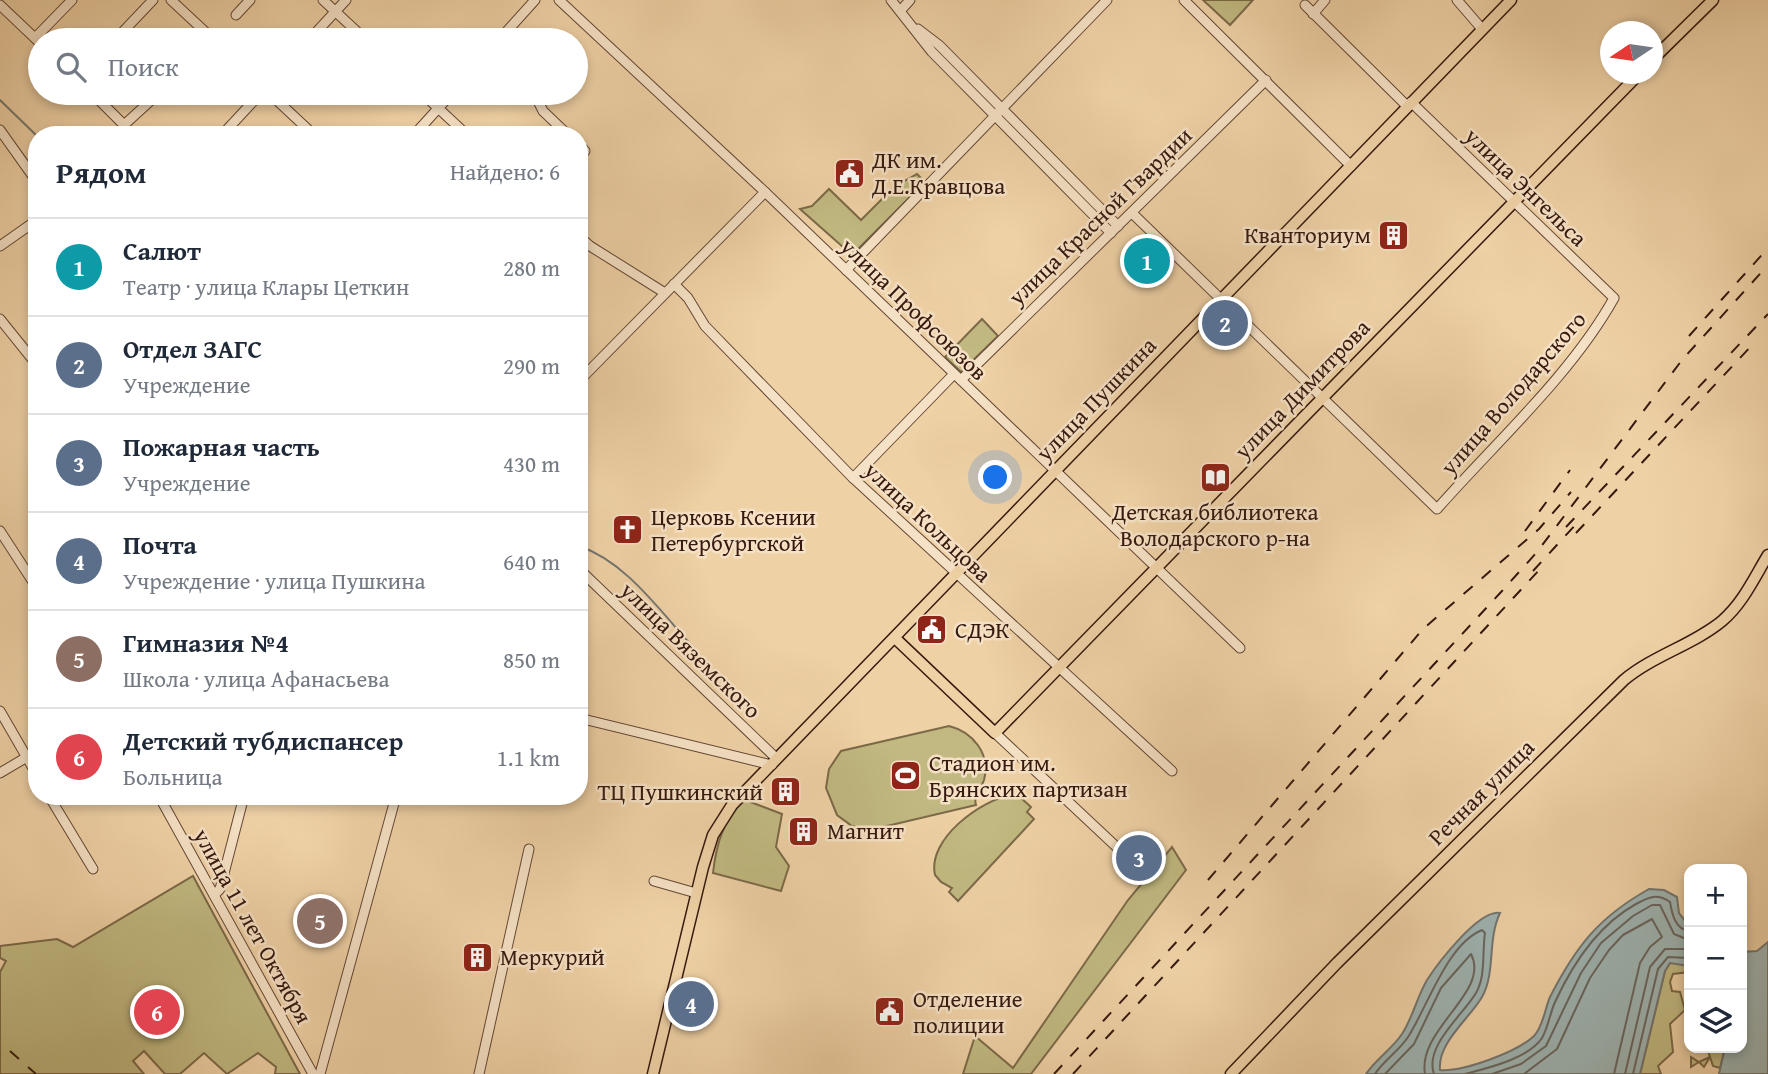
<!DOCTYPE html>
<html lang="ru">
<meta charset="utf-8">
<style>
body{margin:0;font-family:"Gentium Book Plus",serif;background:#f2f2f3;color:#1f2937}
.controls{position:absolute;right:21px;bottom:21px;display:grid;overflow:hidden;border-radius:14px;box-shadow:0 4px 10px #0003}
.controls button{width:63px;height:63px;display:grid;place-items:center;padding:0;border:0;border-bottom:2px solid #e0e1e3;background:#fff;color:#1f2937;font:35px sans-serif}
.compass{position:absolute;left:1600px;top:21px;width:63px;height:63px;border-radius:50%;background:#fff;box-shadow:0 4px 10px #0003;rotate:257deg}
.you{position:absolute;left:996px;top:478px;width:24px;height:24px;margin:-18px;border:5px solid #fff;border-radius:50%;background:#1a73e8;box-shadow:0 0 0 10px #1a73e833}
.badge{display:grid;place-items:center;width:46px;height:46px;border-radius:50%;background:#1a73e8;color:#fff;font-size:23px;font-weight:700}
.pin{position:absolute;translate:-50% -50%;border:4px solid #fff;box-shadow:0 2px 7px #0006}
.list{margin:0;padding:0;list-style:none}
h2{display:flex;justify-content:space-between;align-items:center;height:91px;margin:0;padding:0 28px;font-size:30px}
h2 small{font-size:23px;font-weight:400;color:#747a83}
.list li{display:grid;grid-template-columns:46px 1fr auto;gap:21px;align-items:center;box-sizing:border-box;height:98px;padding:0 28px;border-top:2px solid #e0e1e3}
.list b{display:block;font-size:26px;white-space:nowrap}
.list p{margin:0;font-size:23px;white-space:nowrap;color:#747a83}
.list em{font-size:23px;font-style:normal;color:#747a83}
.icon{flex:none;width:38px;height:38px;fill:none;stroke:currentColor;stroke-width:2;stroke-linecap:round;stroke-linejoin:round}
.map{position:relative;flex:none;width:1768px;height:1074px;overflow:hidden}
.search{position:absolute;background:#fff;box-shadow:0 4px 10px #0003;left:28px;top:28px;width:560px;height:77px;display:flex;align-items:center;gap:18px;box-sizing:border-box;padding:0 24px;border-radius:38px;color:#747a83;font-size:26px}
.panel{position:absolute;background:#fff;box-shadow:0 4px 10px #0003;left:28px;top:126px;width:560px;height:679px;border-radius:28px}
.map>svg:first-child{display:block}
.green{fill:#c1b981;stroke:#7c6948;stroke-width:2}
.water{fill:#9eb4b2;stroke:#747671;stroke-width:2}
.lines{fill:none;stroke-linecap:round;stroke-linejoin:round}
.shore{stroke:#6a6660;stroke-width:2}
.stream{stroke:#747671;stroke-width:2}
.minor-casing{stroke:#644735;stroke-width:11}
.major-casing{stroke:#36190f;stroke-width:13}
.minor{stroke:#f5e1c5;stroke-width:9}
.major{stroke:#efd1a6;stroke-width:10}
.rail{stroke:#36190f;stroke-width:2;stroke-dasharray:12 12;stroke-linecap:butt}
.labels{text-anchor:middle;stroke-width:5;stroke-linejoin:round;paint-order:stroke}
.poi-label{font-size:23px;fill:#36190f;stroke:#f5e1c5;text-anchor:start}
.street-label{font-size:23px;fill:#36190f;stroke:#f5e1c5}
</style>
<div class="map">
<svg width="1768" height="1074" viewBox="0 0 1768 1074">
<rect width="100%" height="100%" fill="#efd1a6"/>
<filter id="stains"><feTurbulence type="fractalNoise" baseFrequency=".00286" numOctaves="4"/><feColorMatrix values="0 0 0 0 .2 0 0 0 0 .09 0 0 0 0 .02 0 0 0 .5 -.17"/></filter>
<radialGradient id="worn" r=".72"><stop offset=".6" stop-color="#630" stop-opacity="0"/><stop offset="1" stop-color="#630" stop-opacity=".3"/></radialGradient>
<g class="green">
<path d="M1203,0H1253L1230,25Z"/>
<path d="M917,174L925,182L852,255L800,209L812,206L829,189L861,220L894,187Z"/>
<path d="M982,319L998,336L961,372L945,357Z"/>
<path d="M949,726C973,732 991,754 984,780C981,790 973,794 976,805L870,830L852,826L837,815L826,788L829,769L841,751Z"/>
<path d="M1011,795L1020,797L1031,807L1027,812L1034,819L958,901L949,892L952,888L941,882L935,875C927,839 981,800 1011,795Z"/>
<path d="M745,800L782,814L776,847L789,866L781,891L713,873C716,846 723,818 745,800Z"/>
<path d="M1172,847L1186,870L1031,1074H963L975,1036L1013,1068L1128,900Z"/>
<path d="M193,876L300,1074H275L276,1067L258,1053L227,1074L204,1053L180,1074H165L144,1051L133,1061L144,1074H0V972L6,961L0,958V946L57,939L73,947Z"/>
<path d="M1676,962L1689,966V972L1673,974L1670,982L1672,991L1680,992L1685,1010L1670,1024L1673,1052L1658,1066L1661,1074H1640L1665,971L1670,963Z"/>
<path d="M1707,1048H1725L1720,1068L1713,1066L1710,1057L1704,1067L1699,1062L1691,1067V1057L1699,1062L1710,1057Z"/>
</g>
<g class="water">
<path d="M1649,889L1664,890L1677,897L1679,913L1689,926V966L1670,963L1665,971L1640,1074H1366C1376,1059 1392,1049 1402,1034C1413,1017 1417,997 1427,980C1438,963 1479,909 1500,913C1487,940 1496,972 1482,997C1470,1018 1437,1043 1440,1070C1463,1072 1517,1052 1534,1036C1543,1027 1545,1008 1550,997C1576,946 1599,917 1649,889Z"/>
<path d="M1768,942V1074H1719L1725,1048H1742V952L1757,951Z"/>
</g>
<g class="lines">
<g class="shore">
<path d="M1375,1074C1384,1060 1399,1051 1408,1037C1427,1008 1447,944 1482,930L1485,933C1482,952 1486,976 1476,993C1463,1015 1424,1046 1434,1074"/>
<path d="M1385,1074L1414,1044L1441,988L1471,954C1491,992 1417,1029 1425,1074"/>
<path d="M1465,1074C1487,1068 1528,1059 1542,1038C1548,1028 1550,1013 1555,1002C1573,963 1598,925 1636,904C1649,897 1657,893 1670,902C1672,914 1675,929 1689,931"/>
<path d="M1492,1074L1521,1064L1546,1046L1581,973L1601,943L1633,916L1652,905H1660L1674,934L1689,940"/>
<path d="M1524,1074L1557,1049L1590,978L1609,950L1623,935L1652,919L1662,937L1650,947L1640,963L1614,1074"/>
<path d="M1625,1074L1650,967L1665,949H1689"/>
<path d="M1633,1074L1658,969L1668,957L1689,958"/>
</g>
<g class="stream">
<path d="M0,100L37,136"/>
<path d="M579,546C627,562 661,613 695,649"/>
</g>
<defs>
<g id="minor">
<path d="M171,0L214,40"/>
<path d="M323,0L366,40"/>
<path d="M559,0L765,192L1240,648"/>
<path d="M891,0L932,52L1111,233"/>
<path d="M1184,0L1351,166"/>
<path d="M1457,0L1482,29"/>
<path d="M0,5L40,43"/>
<path d="M1305,5L1407,106"/>
<path d="M901,10L910,0"/>
<path d="M1313,14L1325,0"/>
<path d="M236,15L250,0"/>
<path d="M918,29L939,45L1118,226"/>
<path d="M35,38L72,0"/>
<path d="M115,40L153,0"/>
<path d="M309,40L346,0"/>
<path d="M499,40L535,0"/>
<path d="M92,93L124,125L123,135"/>
<path d="M269,93L314,135"/>
<path d="M422,93L467,135"/>
<path d="M534,93L543,111L568,135"/>
<path d="M124,125L159,93"/>
<path d="M0,130L37,182"/>
<path d="M222,135L261,93"/>
<path d="M414,135L452,93"/>
<path d="M579,145L585,151"/>
<path d="M1132,213L1437,509C1495,443 1571,375 1614,298L1411,102"/>
<path d="M579,236L590,246L665,293"/>
<path d="M0,246L37,220"/>
<path d="M846,270L1107,0"/>
<path d="M674,284L688,298L705,326L853,478L1172,771"/>
<path d="M0,319L37,365"/>
<path d="M961,380L1266,80"/>
<path d="M579,381L765,192"/>
<path d="M853,478L954,374"/>
<path d="M0,531L37,588"/>
<path d="M579,569L777,759"/>
<path d="M0,711L37,775"/>
<path d="M579,718L772,765"/>
<path d="M995,733L1123,853"/>
<path d="M0,773L37,751"/>
<path d="M49,796L93,869"/>
<path d="M159,796L313,1074"/>
<path d="M654,881L696,893"/>
<path d="M214,895L220,889L244,796"/>
<path d="M320,1074L396,796"/>
<path d="M479,1074L529,849"/>
</g>
<g id="major">
<path d="M1652,60L1713,0"/>
<path d="M895,638L995,733L1639,74"/>
<path d="M653,1074L703,867L713,835L732,805L1511,0"/>
<path d="M1231,1074L1337,963L1624,680C1654,655 1693,645 1722,621C1743,603 1754,578 1768,555"/>
</g>
</defs>
<use href="#minor" class="minor-casing"/>
<use href="#major" class="major-casing"/>
<use href="#minor" class="minor"/>
<use href="#major" class="major"/>
<g class="rail">
<path d="M1689,336L1768,248"/>
<path d="M1566,527L1768,314"/>
<path d="M1525,531L1570,470"/>
<path d="M1576,533L1755,342"/>
<path d="M1533,571L1578,522"/>
<path d="M1208,880L1423,629L1539,529L1571,492"/>
<path d="M10,1051L36,1074"/>
<path d="M1054,1074L1502,591L1537,552L1682,360L1768,265"/>
<path d="M1073,1074L1541,568"/>
</g>
</g>
<defs>
<symbol id="civic-square" viewBox="-11 -11 22 22"><rect x="-9" y="-9" width="18" height="18" rx="4" fill="#8f2418" stroke="#f5e1c5"/><path d="M-.6-6.5H3V-4.5H.6V-3L4-1V1h2V6H-6V1h2V-1L-.6-3ZM-1.2 2.5V6h2.4V2.5Z" fill="#fff"/></symbol>
<symbol id="building-square" viewBox="-11 -11 22 22"><rect x="-9" y="-9" width="18" height="18" rx="4" fill="#8f2418" stroke="#f5e1c5"/><path d="M-4-6H4V6H1V3H-1V6H-4ZM-2.5-4.3h1.7v1.8h-1.7ZM.8-4.3h1.7v1.8H.8ZM-2.5-1h1.7V.8h-1.7ZM.8-1h1.7V.8H.8Z" fill="#fff"/></symbol>
<symbol id="library-square" viewBox="-11 -11 22 22"><rect x="-9" y="-9" width="18" height="18" rx="4" fill="#8f2418" stroke="#f5e1c5"/><path d="M-6-4Q-3-5.5-.7-3.5V5Q-3 3-6 4ZM6-4Q3-5.5 .7-3.5V5Q3 3 6 4Z" fill="#fff"/></symbol>
<symbol id="church-square" viewBox="-11 -11 22 22"><rect x="-9" y="-9" width="18" height="18" rx="4" fill="#8f2418" stroke="#f5e1c5"/><path d="M-1.2-6h2.4v3.5h3.3v2.4h-3.3V6h-2.4V-.1h-3.3v-2.4h3.3Z" fill="#fff"/></symbol>
<symbol id="stadium-square" viewBox="-11 -11 22 22"><rect x="-9" y="-9" width="18" height="18" rx="4" fill="#8f2418" stroke="#f5e1c5"/><path d="M0-5a6.5 5 0 1 0 0 10a6.5 5 0 1 0 0-10ZM-3.5-1.8h7v3.6h-7Z" fill="#fff"/></symbol>
</defs>
<g fill-rule="evenodd">
<use href="#civic-square" x="832" y="156" width="35" height="35"/>
<use href="#building-square" x="1376" y="218" width="35" height="35"/>
<use href="#library-square" x="1198" y="460" width="35" height="35"/>
<use href="#church-square" x="610" y="512" width="35" height="35"/>
<use href="#civic-square" x="914" y="612" width="35" height="35"/>
<use href="#stadium-square" x="888" y="758" width="35" height="35"/>
<use href="#building-square" x="768" y="774" width="35" height="35"/>
<use href="#building-square" x="786" y="814" width="35" height="35"/>
<use href="#building-square" x="460" y="940" width="35" height="35"/>
<use href="#civic-square" x="872" y="994" width="35" height="35"/>
</g>
<g class="labels">
<g class="poi-label">
<text x="872" y="168">ДК им.<tspan x="872" dy="26">Д.Е.Кравцова</tspan></text>
<text x="1371" y="243" text-anchor="end">Кванториум</text>
<text x="1215" y="520" text-anchor="middle">Детская библиотека<tspan x="1215" dy="26">Володарского р-на</tspan></text>
<text x="651" y="525">Церковь Ксении<tspan x="651" dy="26">Петербургской</tspan></text>
<text x="955" y="638">СДЭК</text>
<text x="929" y="771">Стадион им.<tspan x="929" dy="26">Брянских партизан</tspan></text>
<text x="763" y="800" text-anchor="end">ТЦ Пушкинский</text>
<text x="827" y="839">Магнит</text>
<text x="500" y="965">Меркурий</text>
<text x="913" y="1007">Отделение<tspan x="913" dy="26">полиции</tspan></text>
</g>
<g class="street-label">
<text transform="translate(1526 187) rotate(44)" y="8">улица Энгельса</text>
<text transform="translate(1100 216) rotate(-44)" y="8">улица Красной Гвардии</text>
<text transform="translate(914 309) rotate(44)" y="8">улица Профсоюзов</text>
<text transform="translate(1302 389) rotate(-46)" y="8">улица Димитрова</text>
<text transform="translate(1513 393) rotate(-49)" y="8">улица Володарского</text>
<text transform="translate(1096 399) rotate(-46)" y="8">улица Пушкина</text>
<text transform="translate(928 522) rotate(43)" y="8">улица Кольцова</text>
<text transform="translate(691 650) rotate(44)" y="8">улица Вяземского</text>
<text transform="translate(1481 792) rotate(-45)" y="8">Речная улица</text>
<text transform="translate(253 926) rotate(61)" y="8">улица 11 лет Октября</text>
</g>
</g>
<rect width="100%" height="100%" filter="url(#stains)"/>
<rect width="100%" height="100%" fill="url(#worn)"/>
</svg>
<div class="controls">
<button>+</button>
<button>−</button>
<button><svg class="icon" aria-label="layers" viewBox="0 0 24 24"><path d="M12 4l9 5-9 5-9-5zM3 14l9 5 9-5"/></svg></button>
</div>
<svg class="compass" viewBox="-18 -18 36 36"><path d="M0-13l5 13h-10z" fill="#e53935"/><path d="M0 13l5-13h-10z" fill="#747a83"/></svg>
<div class="you"></div>
<div class="pin badge" style="left:1147px;top:261px;background:#0f9aa8">1</div>
<div class="pin badge" style="left:1225px;top:323px;background:#5c6f8a">2</div>
<div class="pin badge" style="left:1139px;top:858px;background:#5c6f8a">3</div>
<div class="pin badge" style="left:691px;top:1004px;background:#5c6f8a">4</div>
<div class="pin badge" style="left:320px;top:921px;background:#8d6e63">5</div>
<div class="pin badge" style="left:157px;top:1012px;background:#e0444e">6</div>
<div class="search"><svg class="icon" aria-label="search" viewBox="0 0 24 24"><circle cx="10" cy="10" r="6"/><path d="M15 15l6 6"/></svg>Поиск</div>
<section class="panel">
<h2>Рядом<small>Найдено: 6</small></h2>
<ul class="list">
<li><span class="badge" style="background:#0f9aa8">1</span><div><b>Салют</b><p>Театр · улица Клары Цеткин</p></div><em>280 m</em></li>
<li><span class="badge" style="background:#5c6f8a">2</span><div><b>Отдел ЗАГС</b><p>Учреждение</p></div><em>290 m</em></li>
<li><span class="badge" style="background:#5c6f8a">3</span><div><b>Пожарная часть</b><p>Учреждение</p></div><em>430 m</em></li>
<li><span class="badge" style="background:#5c6f8a">4</span><div><b>Почта</b><p>Учреждение · улица Пушкина</p></div><em>640 m</em></li>
<li><span class="badge" style="background:#8d6e63">5</span><div><b>Гимназия №4</b><p>Школа · улица Афанасьева</p></div><em>850 m</em></li>
<li><span class="badge" style="background:#e0444e">6</span><div><b>Детский тубдиспансер</b><p>Больница</p></div><em>1.1 km</em></li>
</ul>
</section>
</div>
